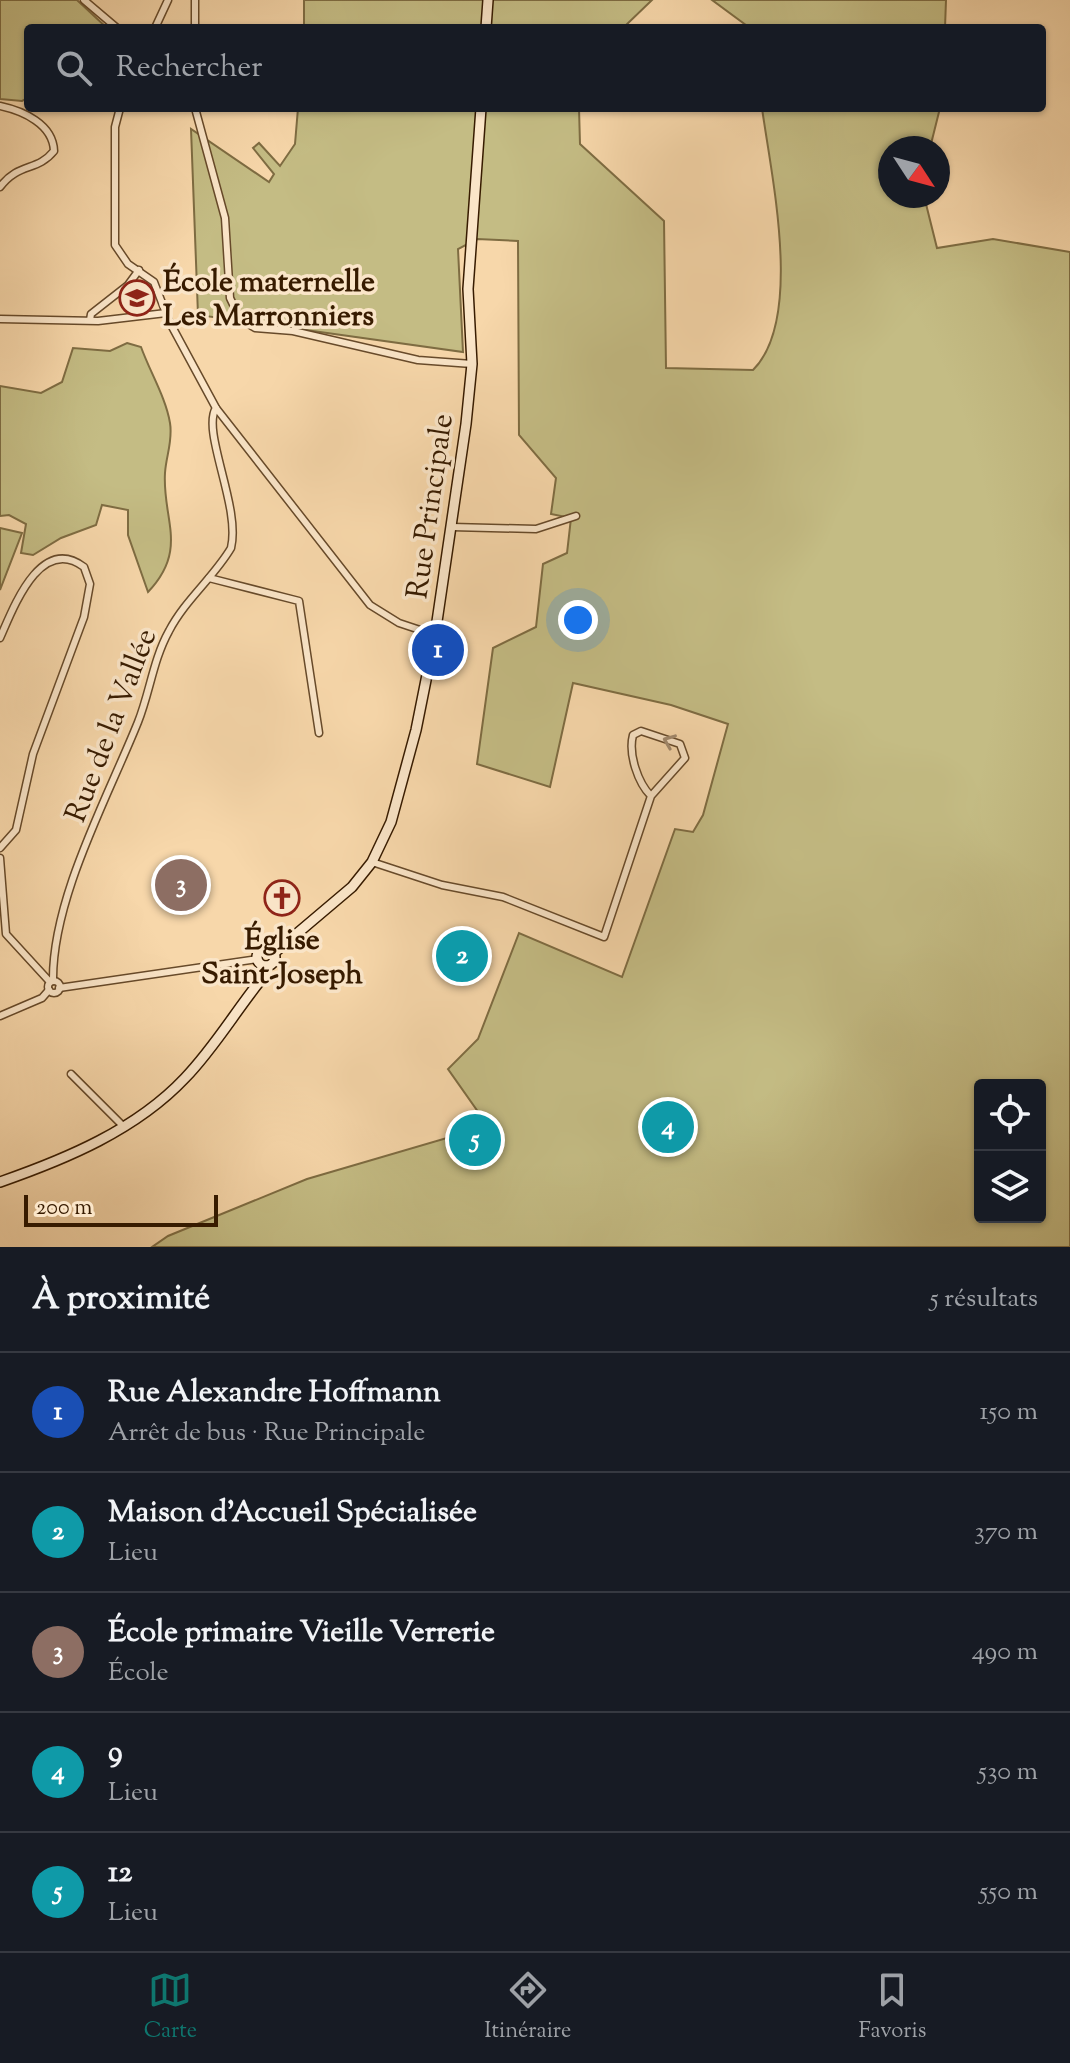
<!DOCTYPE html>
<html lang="fr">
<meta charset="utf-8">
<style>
body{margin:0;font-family:"Sorts Mill Goudy",serif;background:#20242c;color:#f1f3f6}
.controls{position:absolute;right:24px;bottom:24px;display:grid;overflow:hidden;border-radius:8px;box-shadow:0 2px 6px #0004}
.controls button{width:72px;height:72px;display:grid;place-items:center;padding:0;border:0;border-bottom:2px solid #363941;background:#171b24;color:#f1f3f6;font:40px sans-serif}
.compass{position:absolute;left:878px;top:136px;width:72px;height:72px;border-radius:50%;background:#171b24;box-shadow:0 2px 6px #0004;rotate:126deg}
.scale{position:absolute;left:24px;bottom:20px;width:194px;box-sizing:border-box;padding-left:8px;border:4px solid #371b00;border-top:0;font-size:22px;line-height:28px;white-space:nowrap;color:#371b00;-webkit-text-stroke:6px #fae5c8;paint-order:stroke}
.you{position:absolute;left:578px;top:620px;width:28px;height:28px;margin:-20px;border:6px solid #fff;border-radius:50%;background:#1a73e8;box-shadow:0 0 0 12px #1a73e833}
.badge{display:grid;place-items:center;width:52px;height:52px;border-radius:50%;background:#0f766e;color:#fff;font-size:26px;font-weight:700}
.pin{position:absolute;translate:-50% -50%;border:4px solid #fff;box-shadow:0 2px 8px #0006}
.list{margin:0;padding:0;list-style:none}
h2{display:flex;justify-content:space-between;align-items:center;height:104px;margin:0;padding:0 32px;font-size:34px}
h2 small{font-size:26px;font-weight:400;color:#9ea1a6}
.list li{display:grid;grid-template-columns:52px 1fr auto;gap:24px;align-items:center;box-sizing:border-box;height:120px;padding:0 32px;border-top:2px solid #363941}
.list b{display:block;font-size:30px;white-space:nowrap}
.list p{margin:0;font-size:26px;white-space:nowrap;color:#9ea1a6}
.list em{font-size:26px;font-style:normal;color:#9ea1a6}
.icon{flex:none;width:44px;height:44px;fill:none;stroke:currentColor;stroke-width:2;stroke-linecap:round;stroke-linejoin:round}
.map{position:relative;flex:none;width:1070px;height:1247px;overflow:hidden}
.search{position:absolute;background:#171b24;box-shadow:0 2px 6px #0004;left:24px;right:24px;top:24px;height:88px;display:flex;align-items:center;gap:20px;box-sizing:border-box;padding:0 28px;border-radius:8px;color:#9ea1a6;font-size:30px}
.sheet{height:704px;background:#171b24}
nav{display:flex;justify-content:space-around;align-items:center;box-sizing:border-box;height:112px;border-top:2px solid #363941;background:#171b24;font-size:22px;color:#9ea1a6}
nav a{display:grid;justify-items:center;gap:4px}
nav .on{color:#0f766e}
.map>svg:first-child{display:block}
.green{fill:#c4bc84;stroke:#7e6c42;stroke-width:2;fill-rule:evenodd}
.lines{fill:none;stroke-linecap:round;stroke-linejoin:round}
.street-casing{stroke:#674a2a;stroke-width:9}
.secondary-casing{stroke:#371b00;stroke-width:12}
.street{stroke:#fae5c8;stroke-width:6}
.secondary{stroke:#fae5c8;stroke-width:9}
.oneway{stroke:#a28a6e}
.labels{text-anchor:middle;stroke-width:7;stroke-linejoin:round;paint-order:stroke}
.poi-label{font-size:30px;font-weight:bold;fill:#371b00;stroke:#fae5c8;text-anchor:start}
.street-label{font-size:30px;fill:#371b00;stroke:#fae5c8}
</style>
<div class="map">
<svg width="1070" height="1247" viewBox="0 0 1070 1247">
<rect width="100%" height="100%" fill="#f7d7aa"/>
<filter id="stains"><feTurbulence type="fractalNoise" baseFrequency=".0025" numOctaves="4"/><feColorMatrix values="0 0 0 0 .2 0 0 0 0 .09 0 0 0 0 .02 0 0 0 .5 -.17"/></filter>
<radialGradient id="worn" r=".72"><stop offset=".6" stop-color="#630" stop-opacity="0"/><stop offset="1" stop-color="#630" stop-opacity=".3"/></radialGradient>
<g class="green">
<path d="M0,0H77L107,28H28V98L22,101L0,99Z"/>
<path d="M304,0H652L623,28H304Z"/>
<path d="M712,0H946L945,28H750Z"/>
<path d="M298,108H579L580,144L664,221L666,368L753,370C804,319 771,175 762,108H940L930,148H890V196H924L937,248L993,239L1070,252V1247H152L168,1236L307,1179L488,1126L448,1069L478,1039L519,933L622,977L675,829L693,832L703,815L728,724L671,705L573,683L550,787L477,764L493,648L536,627L543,564L567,553L571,518L551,514L556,478L519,435L518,241L477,239L458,249L463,352L198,315L191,129L269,182L274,174L253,148L259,143L280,166L295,144ZM980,1085H1040V1217H980Z"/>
<path d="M127,343L141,347C150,372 166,398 170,423C173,441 166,456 165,473C162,519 189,549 148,592L128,535V510L102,505L96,525L61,538L33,555L21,553L26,524L9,515L0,516V386L41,393L62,382L73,348L110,351Z"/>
<path d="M0,528L22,533L0,590Z"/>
</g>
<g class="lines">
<defs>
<g id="street">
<path d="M84,0L117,28"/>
<path d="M155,28L168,0"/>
<path d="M195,28V0"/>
<path d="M0,106C23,111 53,124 54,151C37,172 19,162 0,187"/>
<path d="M120,108L115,127V245L128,264L154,282L169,321L216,408L370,605L399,623L435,635"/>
<path d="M195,108L225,218L230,298L240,319L255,328L293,331L418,360L472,364"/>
<path d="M0,319L98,321L166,313"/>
<path d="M90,320L91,314L128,285L139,270"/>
<path d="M452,527L536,529L576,516"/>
<path d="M209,578L299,601L319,733"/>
<path d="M0,638C13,609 40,534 84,567L90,584L84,617L33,754L16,830L0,848"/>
<path d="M0,858L6,934L50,982"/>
<path d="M372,862L442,885L503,897L604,937L651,796L685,758L680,744L641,731L633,735C628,754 638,783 651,796"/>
<path d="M53,981C52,899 107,799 138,722C150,692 153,660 169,631C185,600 214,577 231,548C241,507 201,431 216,408"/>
<circle cx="54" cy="987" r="6"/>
<path d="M59,988L258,959"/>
<path d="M0,1016L42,998L49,990"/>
<path d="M71,1074L123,1126"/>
</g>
<g id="secondary">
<path d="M486,28L488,0"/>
<circle cx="266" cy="957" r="9"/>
<path d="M274,953L352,887L372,862L391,822L416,730L435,635L466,424L472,364L468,289L481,108"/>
<path d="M0,1182C66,1159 136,1130 185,1078C214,1048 235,1012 260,981L266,966"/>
</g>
</defs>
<use href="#street" class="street-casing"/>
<use href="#secondary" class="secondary-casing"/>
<use href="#street" class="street"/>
<use href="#secondary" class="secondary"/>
</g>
<defs><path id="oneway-chevron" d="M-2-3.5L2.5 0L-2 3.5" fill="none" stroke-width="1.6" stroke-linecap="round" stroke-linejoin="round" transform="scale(2)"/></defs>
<use class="oneway" href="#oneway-chevron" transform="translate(669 741) rotate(-158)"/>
<defs>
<symbol id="school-ring" viewBox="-11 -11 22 22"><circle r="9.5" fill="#fae5c8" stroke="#8f2418" stroke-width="1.5"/><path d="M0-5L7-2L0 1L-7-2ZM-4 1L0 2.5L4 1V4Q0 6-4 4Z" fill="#8f2418"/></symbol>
<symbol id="church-ring" viewBox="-11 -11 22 22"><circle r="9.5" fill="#fae5c8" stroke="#8f2418" stroke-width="1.5"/><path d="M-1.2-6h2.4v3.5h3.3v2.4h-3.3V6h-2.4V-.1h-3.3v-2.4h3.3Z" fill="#8f2418"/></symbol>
</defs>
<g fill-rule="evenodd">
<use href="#school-ring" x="117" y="278" width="40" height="40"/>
<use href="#church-ring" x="262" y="878" width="40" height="40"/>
</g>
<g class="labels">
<g class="poi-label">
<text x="163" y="291">École maternelle<tspan x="163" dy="34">Les Marronniers</tspan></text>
<text x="282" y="949" text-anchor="middle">Église<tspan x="282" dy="34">Saint-Joseph</tspan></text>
</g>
<g class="street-label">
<text transform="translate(429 506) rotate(-82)" y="10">Rue Principale</text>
<text transform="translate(110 725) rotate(-69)" y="10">Rue de la Vallée</text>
</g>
</g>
<rect width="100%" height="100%" filter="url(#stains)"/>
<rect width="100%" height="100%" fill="url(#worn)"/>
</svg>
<div class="controls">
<button><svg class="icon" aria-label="locate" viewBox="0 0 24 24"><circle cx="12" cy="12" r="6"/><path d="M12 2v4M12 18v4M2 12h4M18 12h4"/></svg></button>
<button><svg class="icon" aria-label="layers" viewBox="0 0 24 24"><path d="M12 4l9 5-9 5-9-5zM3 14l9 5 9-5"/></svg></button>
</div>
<svg class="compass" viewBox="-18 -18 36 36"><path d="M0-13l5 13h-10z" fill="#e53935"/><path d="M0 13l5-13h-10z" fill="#9ea1a6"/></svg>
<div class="scale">200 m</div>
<div class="you"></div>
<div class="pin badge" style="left:438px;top:650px;background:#1a4fb4">1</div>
<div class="pin badge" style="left:462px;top:956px;background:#0f9aa8">2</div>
<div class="pin badge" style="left:181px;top:885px;background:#8d6e63">3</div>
<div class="pin badge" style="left:668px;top:1127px;background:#0f9aa8">4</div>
<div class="pin badge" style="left:475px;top:1140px;background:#0f9aa8">5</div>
<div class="search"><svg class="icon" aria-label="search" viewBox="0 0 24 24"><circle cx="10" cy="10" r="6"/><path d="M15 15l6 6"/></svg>Rechercher</div>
</div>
<section class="sheet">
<h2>À proximité<small>5 résultats</small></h2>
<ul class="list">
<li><span class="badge" style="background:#1a4fb4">1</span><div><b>Rue Alexandre Hoffmann</b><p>Arrêt de bus · Rue Principale</p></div><em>150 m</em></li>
<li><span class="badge" style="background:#0f9aa8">2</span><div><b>Maison d'Accueil Spécialisée</b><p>Lieu</p></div><em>370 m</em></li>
<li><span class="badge" style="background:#8d6e63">3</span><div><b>École primaire Vieille Verrerie</b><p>École</p></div><em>490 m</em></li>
<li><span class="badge" style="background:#0f9aa8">4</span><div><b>9</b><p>Lieu</p></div><em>530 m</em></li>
<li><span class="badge" style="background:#0f9aa8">5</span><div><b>12</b><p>Lieu</p></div><em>550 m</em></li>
</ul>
</section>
<nav>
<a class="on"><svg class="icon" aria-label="map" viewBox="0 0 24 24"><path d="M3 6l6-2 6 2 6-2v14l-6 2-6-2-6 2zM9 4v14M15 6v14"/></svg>Carte</a>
<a><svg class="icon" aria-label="directions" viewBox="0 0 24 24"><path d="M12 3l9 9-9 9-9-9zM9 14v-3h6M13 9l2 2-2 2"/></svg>Itinéraire</a>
<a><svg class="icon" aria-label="saved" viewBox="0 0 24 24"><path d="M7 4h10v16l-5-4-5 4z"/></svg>Favoris</a>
</nav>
